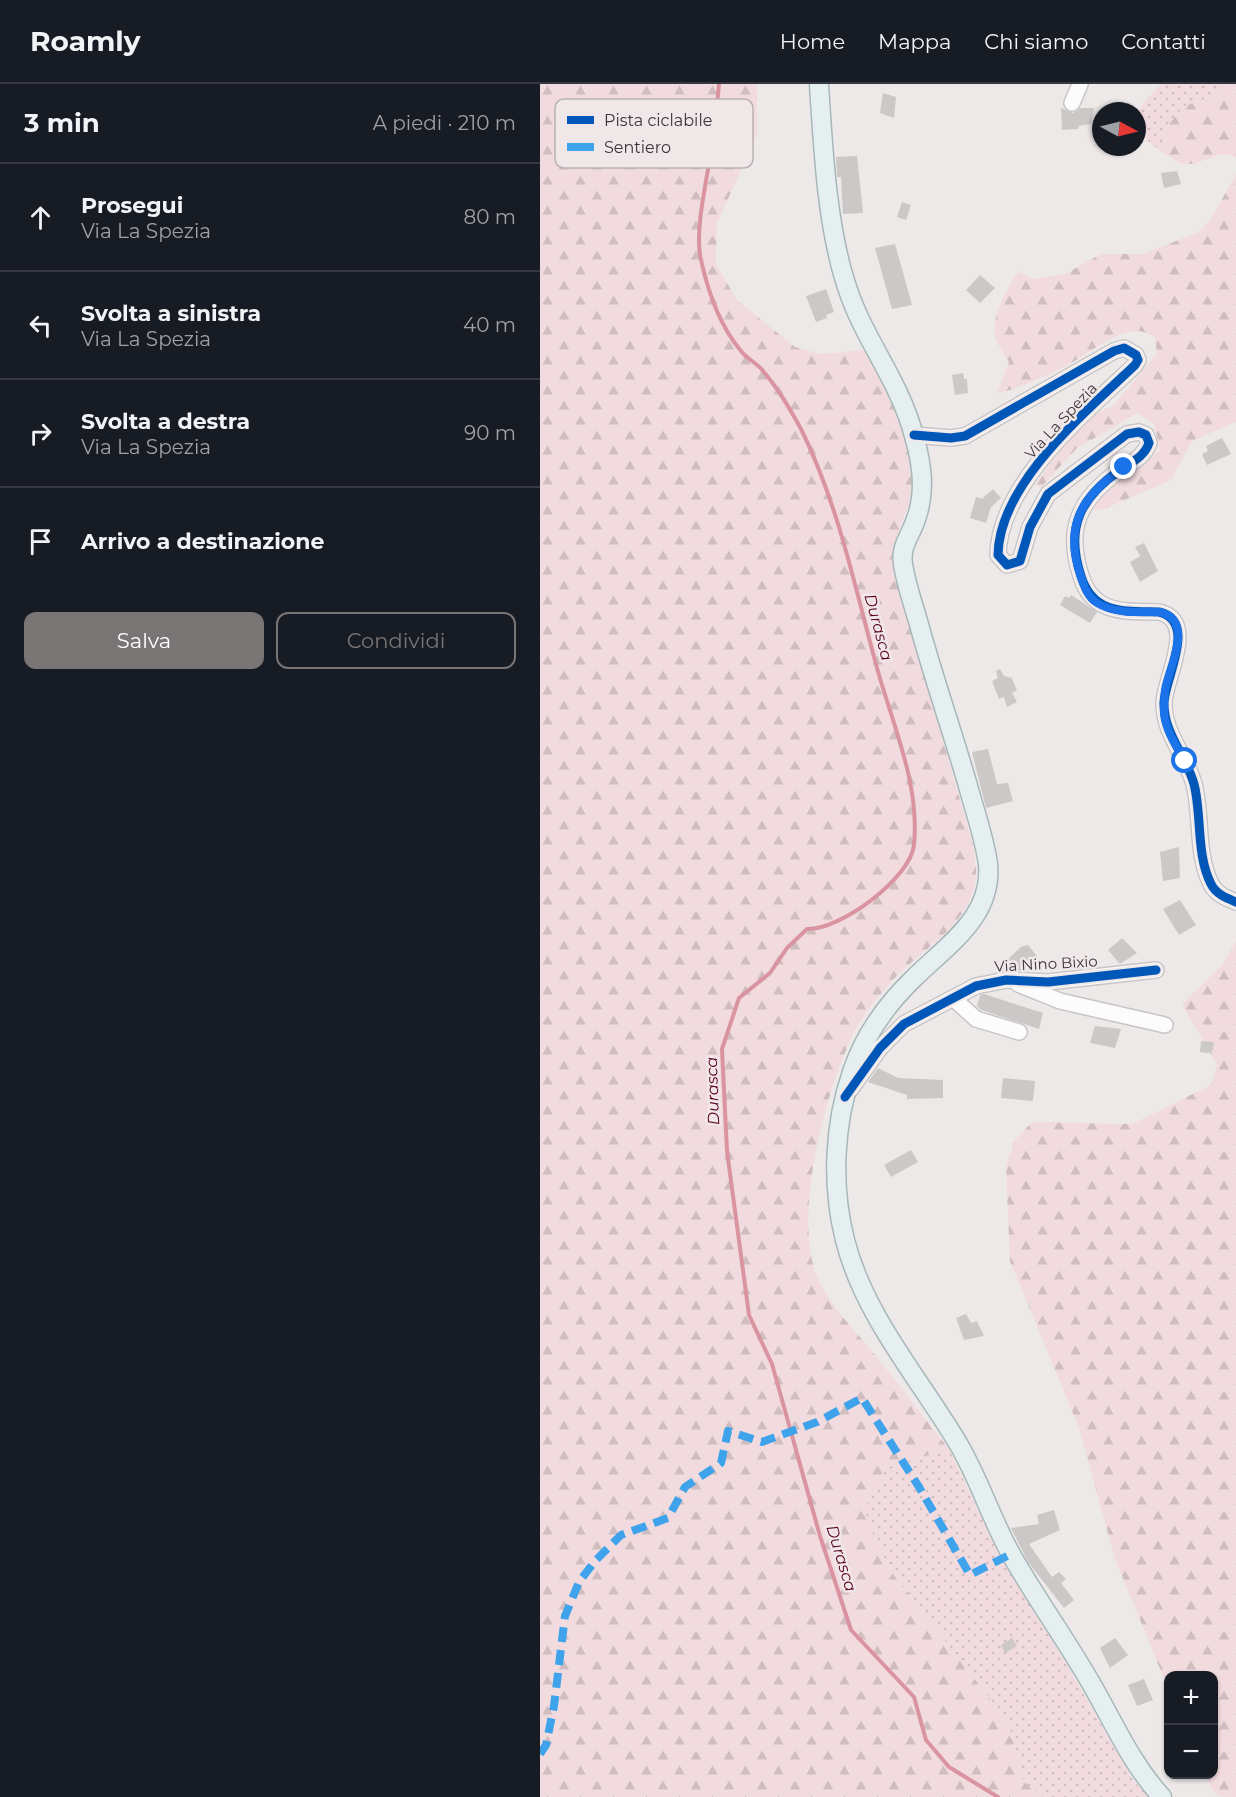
<!DOCTYPE html>
<html lang="it">
<meta charset="utf-8">
<style>
body{margin:0;font-family:Montserrat,sans-serif;background:#20242c;color:#f1f3f6}
.controls{position:absolute;right:18px;bottom:18px;display:grid;overflow:hidden;border-radius:12px;box-shadow:0 2px 4px #0004}
.controls button{width:54px;height:54px;display:grid;place-items:center;padding:0;border:0;border-bottom:2px solid #363941;background:#171b24;color:#f1f3f6;font:30px sans-serif}
.compass{position:absolute;left:552px;top:18px;width:54px;height:54px;border-radius:50%;background:#171b24;box-shadow:0 2px 4px #0004;rotate:97deg}
.stop{position:absolute;width:18px;height:18px;margin:-14px;border:4px solid #1a73e8;border-radius:50%;background:#fff}
.stop.end{background:#1a73e8;border-color:#fff;box-shadow:0 2px 6px #0008}
.list{margin:0;padding:0;list-style:none}
h2{display:flex;justify-content:space-between;align-items:center;height:78px;margin:0;padding:0 24px;font-size:26px}
h2 small{font-size:20px;font-weight:400;color:#9ea1a6}
.list li{display:grid;grid-template-columns:39px 1fr auto;gap:18px;align-items:center;box-sizing:border-box;height:108px;padding:0 24px;border-top:2px solid #363941}
.list b{display:block;font-size:22px;white-space:nowrap}
.list p{margin:0;font-size:20px;white-space:nowrap;color:#9ea1a6}
.list em{font-size:20px;font-style:normal;color:#9ea1a6}
.actions{display:flex;gap:12px;padding:18px 24px}
.actions a{flex:1;padding:14px 0;border:2px solid #797575;border-radius:12px;text-align:center;font-size:21px;color:#797575}
.actions .main{background:#797575;color:#fff}
.icon{flex:none;width:33px;height:33px;fill:none;stroke:currentColor;stroke-width:2;stroke-linecap:round;stroke-linejoin:round}
.map{position:relative;flex:none;width:696px;height:1713px;overflow:hidden}
header{display:flex;align-items:center;gap:36px;box-sizing:border-box;height:84px;padding:0 30px;background:#171b24;border-bottom:2px solid #363941}
header strong{font-size:28px}
nav{display:flex;gap:33px;margin-inline-start:auto;font-size:21px}
main{display:flex}
aside{flex:1;background:#171b24}
.map>svg:first-child{display:block}
.grass{fill:url(#grass-dots)}
.forest{fill:url(#forest-firs)}
.lines{fill:none;stroke-linecap:round;stroke-linejoin:round}
.stream{stroke:#da94a1;stroke-width:4}
.building{fill:#ccc8c8}
.minor-casing{stroke:#c9c5c5;stroke-width:18}
.major-casing{stroke:#a7b7b9;stroke-width:21}
.minor{stroke:#fcfcfc;stroke-width:15}
.major{stroke:#e5eff0;stroke-width:18}
.quiet{stroke:#3fa3ec;stroke-width:8;stroke-dasharray:15 8;stroke-linecap:butt}
.cycleway-casing{stroke:#f0e7e8;stroke-width:13}
.cycleway{stroke:#0057b8;stroke-width:9}
.route{stroke:#1a73e8;stroke-width:8}
.labels{text-anchor:middle;stroke-width:5;stroke-linejoin:round;paint-order:stroke}
.street-label{font-size:15px;fill:#3a3637;stroke:#f0e7e8}
.water-label{font-size:16px;font-style:italic;fill:#5c0021;stroke:#f0e7e8}
.key{fill:#f0e7e8;stroke:#b9b2b3;stroke-width:1.5}
.key-label{font-size:16px;fill:#3a3637}
</style>
<header>
<strong>Roamly</strong>
<nav><a>Home</a><a>Mappa</a><a>Chi siamo</a><a>Contatti</a></nav>
</header>
<main>
<aside>
<h2>3 min<small>A piedi · 210 m</small></h2>
<ul class="list">
<li><svg class="icon" aria-label="ahead" viewBox="0 0 24 24"><path d="M12 20V5M6 11l6-6 6 6"/></svg><div><b>Prosegui</b><p>Via La Spezia</p></div><em>80 m</em></li>
<li><svg class="icon" aria-label="left" viewBox="0 0 24 24"><path d="M17 20v-9H6M10 6l-5 5 5 5"/></svg><div><b>Svolta a sinistra</b><p>Via La Spezia</p></div><em>40 m</em></li>
<li><svg class="icon" aria-label="right" viewBox="0 0 24 24"><path d="M7 20v-9h11M14 6l5 5-5 5"/></svg><div><b>Svolta a destra</b><p>Via La Spezia</p></div><em>90 m</em></li>
<li><svg class="icon" aria-label="arrive" viewBox="0 0 24 24"><path d="M6 21V4h12l-3 4 3 4H6"/></svg><div><b>Arrivo a destinazione</b></div></li>
</ul>
<div class="actions"><a class="main">Salva</a><a>Condividi</a></div>
</aside>
<div class="map">
<svg width="696" height="1713" viewBox="0 0 696 1713">
<defs>
<pattern id="grass-dots" width="8" height="8" patternUnits="userSpaceOnUse" patternTransform="scale(1.5)"><rect width="8" height="8" fill="#f2dbde"/><path d="M2 2h.1M6 6h.1" fill="none" stroke="#d0bdbf" stroke-width="1.8" stroke-linecap="round"/></pattern>
<pattern id="forest-firs" width="22" height="20" patternUnits="userSpaceOnUse" patternTransform="scale(1.5)"><rect width="22" height="20" fill="#f2dbde"/><path d="M5 1l3.5 6h-7zM16 11l3.5 6h-7z" fill="#d0bdbf"/></pattern>
</defs>
<rect width="100%" height="100%" fill="#eee9e9"/>
<g class="grass">
<path d="M621,0H686L674,12L644,22L623,49L627,71C586,44 588,33 621,0Z"/>
<path d="M409,1365L461,1475L527,1581L594,1698L610,1713H503L484,1698L468,1638L349,1485L323,1425L346,1384Z"/>
</g>
<g class="forest">
<path d="M0,0H217V51L177,139L176,180L197,216L255,263L281,270L326,266C343,301 378,365 372,404C369,430 353,451 352,478L433,761C434,771 437,782 436,792C433,839 382,865 353,896C341,909 326,927 317,943C287,999 250,1137 279,1197C293,1226 316,1247 336,1272C361,1303 384,1334 409,1365L346,1384L324,1425L349,1485L468,1638L484,1698L503,1713H0Z"/>
<path d="M686,0H696V74C679,62 663,83 644,80C638,79 632,74 627,71L622,49L644,22L674,12Z"/>
<path d="M696,90V338L652,357L631,396L561,426L551,425L564,408L620,366L614,340L598,329L537,364L502,402L495,401L534,348L555,330L574,321L617,269L615,253C610,251 603,247 598,247C572,247 541,276 518,286C501,294 475,306 457,309L469,278C465,272 460,265 457,258C447,237 468,205 478,187L492,195L525,190L561,170H603L659,148L671,135Z"/>
<path d="M696,857V1713C673,1713 674,1711 666,1691L674,1690V1592H628V1604L575,1475L539,1344L470,1177L466,1082L474,1057L492,1038L592,1040L671,1001L677,981L642,920L682,881Z"/>
</g>
<g class="lines">
<path class="stream" d="M179,0C177,22 175,45 171,67C167,97 154,147 161,176C168,208 180,242 201,267C207,275 217,279 223,287C237,303 252,328 262,347C299,423 315,504 337,584C353,642 380,700 374,761C370,795 300,846 267,845L247,864L230,889L199,914L182,965L187,1067L209,1231L232,1280L280,1452L311,1546L374,1613L386,1656L409,1683L458,1713"/>
</g>
<g class="building">
<path d="M343,9L356,13L354,34L340,29Z"/>
<path d="M521,24L533,29L540,24H554L551,40L539,42L538,45L522,46Z"/>
<path d="M317,72L323,129L303,130L301,93H297L296,73Z"/>
<path d="M637,87L641,100L624,104L621,89Z"/>
<path d="M362,118L371,121L366,136L357,133Z"/>
<path d="M355,160L372,221L352,225L335,164Z"/>
<path d="M440,191L455,204L440,219L426,206Z"/>
<path d="M286,205L294,228L286,231L287,234L276,238L266,212Z"/>
<path d="M423,289L424,295H427L428,309L415,311L412,291Z"/>
<path d="M682,354L691,370L667,381L662,370L668,367L666,362Z"/>
<path d="M453,405L461,414L451,423L446,439L430,434L436,413L442,415Z"/>
<path d="M604,459L618,487L600,498L590,478L602,471L600,472L595,463Z"/>
<path d="M531,511L557,528L550,539L520,521L525,512L529,514Z"/>
<path d="M460,585L464,592L472,594L477,607L472,608L477,618L467,623L464,613L459,615L452,597L458,594L456,587Z"/>
<path d="M448,665L457,700L468,699L473,717L446,724L432,668Z"/>
<path d="M639,763L640,794L623,797L620,768Z"/>
<path d="M640,816L656,841L639,851L623,825Z"/>
<path d="M582,854L597,869L580,880L568,866Z"/>
<path d="M488,861L497,872L480,887H473L465,878L481,863Z"/>
<path d="M444,910L503,929L499,945L441,926L437,922L440,911Z"/>
<path d="M555,942L581,945L575,964L550,959Z"/>
<path d="M661,957L674,958L673,966L668,969L660,968Z"/>
<path d="M338,984L358,994L403,996V1014L367,1015V1011L328,998Z"/>
<path d="M463,994L495,997L493,1017L461,1014Z"/>
<path d="M371,1066L378,1078L351,1093L344,1081Z"/>
<path d="M426,1230L431,1239L437,1237L444,1252L424,1256L416,1234Z"/>
<path d="M514,1426L520,1446L489,1460L512,1493L519,1488L526,1495L521,1499L534,1516L524,1524L488,1478L471,1444L499,1440L497,1431Z"/>
<path d="M472,1554L477,1562L465,1569L461,1561Z"/>
<path d="M575,1554L588,1571L570,1584L560,1564Z"/>
<path d="M604,1595L613,1616L597,1622L588,1601Z"/>
</g>
<g class="lines">
<defs>
<g id="minor">
<path d="M532,19L540,0"/>
<path d="M374,351L411,354L425,352L574,267L584,264L596,271L598,276L595,281C547,327 459,399 458,471L467,481L480,477L490,443L508,410L587,350L599,348L606,351L609,359C604,373 592,378 580,386C540,414 525,444 541,492C553,531 585,527 619,528C658,537 625,594 624,618C623,649 646,671 654,700C662,731 656,771 671,800C676,810 686,814 696,818"/>
<path d="M478,900L520,917L625,941"/>
<path d="M415,916L436,935L479,948"/>
<path d="M310,1006L340,964L364,940L436,902L466,896L508,898L616,886"/>
</g>
<path id="major" d="M279,0C283,64 287,146 308,206C325,257 360,298 374,352C382,380 386,407 376,435C371,451 360,462 363,480C366,501 374,522 380,544C396,602 416,658 432,716C438,737 445,758 448,780C453,833 407,861 374,894C348,919 324,952 312,988C294,1040 291,1101 305,1156C324,1232 380,1295 419,1361C440,1397 452,1437 472,1472C497,1516 527,1557 552,1601C574,1639 592,1681 622,1713"/>
</defs>
<use href="#minor" class="minor-casing"/>
<use href="#major" class="major-casing"/>
<use href="#minor" class="minor"/>
<use href="#major" class="major"/>
<path class="quiet" d="M0,1670L6,1661L14,1622L25,1532L39,1498L55,1477L81,1451L128,1434L145,1403L181,1379L188,1347L222,1358L277,1338L322,1314L379,1403L430,1491L471,1470"/>
<defs>
<g id="cycleway">
<path d="M374,351L411,354L425,352L574,267L584,264L596,271L598,276L595,281C547,327 459,399 458,471L467,481L480,477L490,443L508,410L587,350L599,348L606,351L609,359C604,373 592,378 580,386C540,414 525,444 541,492C553,531 585,527 619,528C658,537 625,594 624,618C623,649 646,671 654,700C662,731 656,771 671,800C676,810 686,814 696,818"/>
<path d="M305,1013L340,964L364,940L436,902L466,896L508,898L616,886"/>
</g>
</defs>
<use href="#cycleway" class="cycleway-casing"/>
<use href="#cycleway" class="cycleway"/>
</g>
<g class="lines">
<path class="route" d="M584,383C545,410 524,438 539,487C543,499 546,512 557,519C574,530 600,528 620,528C656,537 628,584 625,606C624,614 624,622 624,630C626,647 636,662 645,677"/>
</g>
<g class="labels">
<g class="street-label">
<text transform="translate(521 337) rotate(-47)" y="5">Via La Spezia</text>
<text transform="translate(506 880) rotate(-3)" y="5">Via Nino Bixio</text>
</g>
<g class="water-label">
<text transform="translate(339 543) rotate(75)" y="6">Durasca</text>
<text transform="translate(172 1007) rotate(-92)" y="6">Durasca</text>
<text transform="translate(302 1474) rotate(73)" y="6">Durasca</text>
</g>
</g>
<rect x="15" y="15" width="198" height="69" rx="9" class="key"/>
<rect x="27" y="32" width="27" height="8" fill="#0057b8"/>
<rect x="27" y="59" width="27" height="8" fill="#3fa3ec"/>
<g class="key-label">
<text x="64" y="42">Pista ciclabile</text>
<text x="64" y="69">Sentiero</text>
</g>
</svg>
<div class="controls">
<button>+</button>
<button>−</button>
</div>
<svg class="compass" viewBox="-18 -18 36 36"><path d="M0-13l5 13h-10z" fill="#e53935"/><path d="M0 13l5-13h-10z" fill="#9ea1a6"/></svg>
<div class="stop" style="left:645px;top:677px"></div>
<div class="stop end" style="left:584px;top:383px"></div>
</div>
</main>
